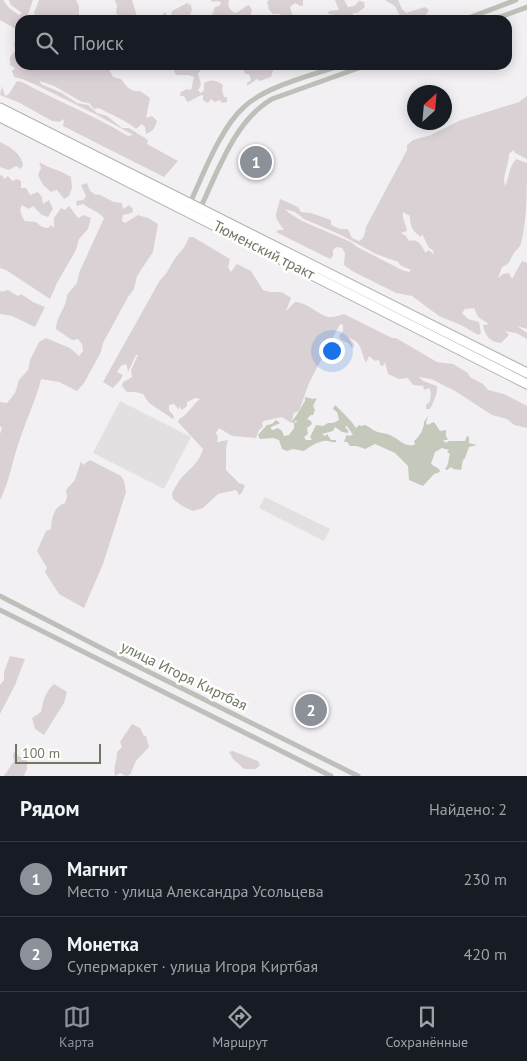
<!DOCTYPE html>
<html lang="ru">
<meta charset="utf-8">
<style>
body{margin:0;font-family:"PT Sans",sans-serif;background:#20242c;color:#f1f3f6}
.compass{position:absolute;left:407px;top:85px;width:45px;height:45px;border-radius:50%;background:#171b24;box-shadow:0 2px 12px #0003;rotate:26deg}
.scale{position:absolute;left:15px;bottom:12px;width:86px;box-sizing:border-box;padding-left:5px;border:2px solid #6f7961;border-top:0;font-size:14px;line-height:18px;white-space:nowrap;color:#6f7961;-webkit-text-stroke:4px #fff;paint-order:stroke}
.you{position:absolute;left:331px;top:350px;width:18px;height:18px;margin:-12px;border:4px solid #fff;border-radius:50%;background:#1a73e8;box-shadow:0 0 0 8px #1a73e833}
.badge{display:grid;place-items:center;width:32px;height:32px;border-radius:50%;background:#8c9099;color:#fff;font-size:16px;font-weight:700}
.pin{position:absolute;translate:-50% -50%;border:2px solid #fff;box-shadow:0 1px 5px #0006}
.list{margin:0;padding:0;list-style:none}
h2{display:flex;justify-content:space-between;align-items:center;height:65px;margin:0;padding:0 20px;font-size:21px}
h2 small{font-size:16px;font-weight:400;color:#9ea1a6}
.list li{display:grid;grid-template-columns:32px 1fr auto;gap:15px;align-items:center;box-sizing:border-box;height:75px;padding:0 20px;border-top:1px solid #363941}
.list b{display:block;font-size:19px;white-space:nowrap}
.list p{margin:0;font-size:16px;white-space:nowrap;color:#9ea1a6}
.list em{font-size:16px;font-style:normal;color:#9ea1a6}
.icon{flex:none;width:28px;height:28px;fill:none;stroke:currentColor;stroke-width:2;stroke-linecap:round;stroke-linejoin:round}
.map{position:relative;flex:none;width:527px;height:776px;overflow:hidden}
.search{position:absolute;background:#171b24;box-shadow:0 2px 12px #0003;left:15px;right:15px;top:15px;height:55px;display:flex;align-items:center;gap:12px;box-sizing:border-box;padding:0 18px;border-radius:15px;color:#9ea1a6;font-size:19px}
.sheet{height:215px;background:#171b24}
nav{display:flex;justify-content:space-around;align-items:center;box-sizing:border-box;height:70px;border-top:1px solid #363941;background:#171b24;font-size:14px;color:#9ea1a6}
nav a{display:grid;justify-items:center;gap:2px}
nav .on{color:#8c9099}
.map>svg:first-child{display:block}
.built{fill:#e2e0e1}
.green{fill:#dad1d5;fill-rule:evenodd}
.water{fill:#c5c9bc}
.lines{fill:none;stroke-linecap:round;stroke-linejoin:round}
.primary-casing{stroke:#b1b4ac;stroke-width:11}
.street{stroke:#bdc0b8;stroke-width:5}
.primary{stroke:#fff;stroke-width:9}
.labels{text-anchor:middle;stroke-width:5;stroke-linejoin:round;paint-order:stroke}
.street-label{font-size:15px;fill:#6f7961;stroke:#fff}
</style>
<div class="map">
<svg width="527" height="776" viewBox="0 0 527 776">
<rect width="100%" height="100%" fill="#f3f0f3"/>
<g class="built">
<path d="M120,401L191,437L164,489L93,453Z"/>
<path d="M265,497L330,529L324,541L259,508Z"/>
</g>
<g class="green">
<path d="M0,0H3L9,8L19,15L22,13L11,5L9,0H33L26,20H20V27L14,28L0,20Z"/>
<path d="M39,0H76L79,6V20H35L37,18L34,13Z"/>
<path d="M115,0H132L136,13V20H122L116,13L117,6Z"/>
<path d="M211,0H229C227,6 230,10 235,13C241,11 243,7 249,5L252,10L251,14L252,20H214L212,15L215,7L220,5L221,2L216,1L213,2Z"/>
<path d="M269,0H303V6H300L295,3L290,7L294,20H284C282,14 280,13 273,14L269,10L267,2Z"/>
<path d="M335,0H344L348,7L354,6L359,1L364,2L365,7L357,13H353V20H335L334,15L328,14L329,11L339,10Z"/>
<path d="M385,0H398L402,9L406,13L425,7L429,10L423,20H402L395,6Z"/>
<path d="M187,3L191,5L192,10L190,15H182L178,20H164L161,16L165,12L168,16L171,15L172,11Z"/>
<path d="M20,34V65H110L109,69L113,77L121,79L128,88L134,91H140L150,98L146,118L152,116L157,121C155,128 153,131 146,134L145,127L142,124L136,129C126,120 111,115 99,108L94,109L89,103L82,102L54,86L40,81L41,84L62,93L77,103L88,105L97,113L107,116L122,128H129L148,140L147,144L178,161L164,177L63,126L64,119L59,122L52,121L18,102L0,95L2,86L5,96L9,94L17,81L22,82C57,101 94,115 128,136L133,135L99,116L36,85L22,79L14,77L12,71L15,68L10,65V57L15,51L14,43Z"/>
<path d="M177,65H206L198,73C199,81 204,83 198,90L201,93L204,90V83C212,79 216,80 223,85L222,90L224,97H227V102L222,103L220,100L215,102L211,99L208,103L203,100V95C196,96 193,101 187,102L184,96H180L181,92L187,89L191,90L194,77L188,75H176L174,71Z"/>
<path d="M243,65L257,67L259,65H272L274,67L271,77L260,81L257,79L247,86V83L251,80L249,74H245Z"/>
<path d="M527,96V159L515,153L513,150L509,154C509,165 502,175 505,186C510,176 508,169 516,159L527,163C527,189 527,220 521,244C519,248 516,250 514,253C509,261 511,263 502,267L498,278L503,274L509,273L512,279L522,261L527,263V329L517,326L527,333V339L516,333L505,331L509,335L501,343C490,342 485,336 483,325L489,324L478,317L474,308L465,309L462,313L468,319L479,322L481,333L478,335L463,326L439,316L412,296L396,293L352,271L344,265L345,253L342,248L336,247L333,250V256L330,259L276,232L278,230H284C272,214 276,217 280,199L298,207L301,212L311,213L331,220V225L340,229H348L352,238L359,241C364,239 365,233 366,227L407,150V145L413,140L431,135L461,120L519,102ZM285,209L295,212L304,219L341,235L376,254L398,262L400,265L411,270L409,272L402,270L357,247L351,242L302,221L289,213ZM403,212L410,216C410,226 412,231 421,237L422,234L429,248L433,250L434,254L428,250L426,253C421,246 419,238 409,241L406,236L401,233L407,231C406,224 402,219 403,212Z"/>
<path d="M0,142C10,147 21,153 23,165L21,169L16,166L9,170L0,167Z"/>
<path d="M39,162C50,169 61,170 71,177L72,188L69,196L64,199L57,190L51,192L43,185L38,175L41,168Z"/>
<path d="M0,175L3,176L4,179L8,176L12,181L17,179L21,181V188H26L30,195L38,192L42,197L43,204L49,200L53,209L48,217L42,215L33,206L29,209L22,205C18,211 22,216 25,221L36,222L42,227L48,228L51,225L54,228V218L61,208L65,210L69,206L78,218L84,215L91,218L88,229L79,239L76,250L57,283L50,299L6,270L0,268Z"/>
<path d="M87,183L90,191L96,195L98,194L114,202L122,203L123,209L129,205L133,209L132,213L123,215L122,221L125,223L138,215L148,218L158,224L153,252L137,276L134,289L128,297L103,343L101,352L84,383L77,391L59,382L41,379L39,387C33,406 25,423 19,442C12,461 10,481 0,500V434L2,428L0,426V402L7,403L15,393L19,380L28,370L30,360L39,342L46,338L70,348L79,356L83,351L82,344L78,339L72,340L56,329C56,316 67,307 67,295L77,283L79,273L104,218C99,212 90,209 83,204L77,206L76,201L83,200L86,196L81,185Z"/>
<path d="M189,237H193L230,259L228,267L231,272L237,264L251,271L263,290L270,292H282L291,298L286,311L295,302C311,303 320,318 332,317C335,317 340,315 344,314L392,338H396L437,362L453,364L468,373L470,377L483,384L488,390L504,394L527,406V428L514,425L507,419L492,415L455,391L431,379L419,377L423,381L437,386C438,393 433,403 430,409H426V405L430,401L431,392L429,388L424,390L423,386L413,385L408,378L399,379L388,374L385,362L383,366L380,365L379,360L375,361L369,356L366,363C361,354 363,342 349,338L354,344V347L352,348L348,343L341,340L339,336L343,331V325L340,324L309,383L299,411L294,413L291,423L282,417L264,421L262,423L263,427L259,430L256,438L232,436L219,428L216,433L218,437L217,442L228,440L226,448V470L239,483L245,485L242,493L239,495L236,490L218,494L203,508L193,511L182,506L173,499L172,493C175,488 179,480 183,476C192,467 199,462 203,449L178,422L179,419C188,415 192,405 200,399L195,398L187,402V406L182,410L179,406V410L174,404L169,405V410L174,416L173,419L149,403L143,394L135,392H127L122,386L123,382L132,377L131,370L138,355H136L128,372L127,366L125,364L121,366L117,372L123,375L121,379L113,388L103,382L160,280C167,274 169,268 174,260C180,251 185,249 189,237Z"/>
<path d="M0,290L1,292L8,290L18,296L21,294L33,302L45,307L35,327L12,316L0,314Z"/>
<path d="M90,460L121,476L124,481L126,492L103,564L84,608L59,594L45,572L47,568L37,551L46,531L51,529C52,518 53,507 65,503L67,497L66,490L75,480L81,461L83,465Z"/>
<path d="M10,656L25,659L15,685L0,714V685L4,680V672Z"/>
<path d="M54,684L67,692L64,703L44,735L35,729L32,718L41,712C43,701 45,692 54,684Z"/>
<path d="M132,724L140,728L144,736H146L149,747L136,761L130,775L126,776L120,773L115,776C113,767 117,761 117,752L122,747L120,742Z"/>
<path d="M14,751L18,756L27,759V769L24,776H4L14,761L13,756Z"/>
<path d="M233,751L258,761L260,765L256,769H244L233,759L229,752Z"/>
</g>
<path class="water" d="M305,397L313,399L317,398L313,406L315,410L313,415H311L307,419L311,421L312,424L307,428L308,434L304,437L306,440H312L310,437L316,425L323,426L328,423H333L339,420L337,412L333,409L335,405C342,412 350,419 356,428L359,425L361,426L365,425C369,426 372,430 375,431C379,433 385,433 390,435C399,439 404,447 414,445L415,444L414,441C418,439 425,427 424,422L428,416L426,423L427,425L434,422L440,431L446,430V436L448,440H443L446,443L449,441H465L467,436L469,437V443L477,445L469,447L465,458L463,460L461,470L453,469L451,467L447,470L445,469C449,465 448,460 450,454L447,452L449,450L442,448L435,452L431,464L439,469L440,472L434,474L423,486L409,480L408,466L395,453L375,444L365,449L357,446H350L347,442H344L347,434L348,436L353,435L347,426L345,427L348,430V433L342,432L335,427L333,431L322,434L325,436L327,434L331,440H336V442C332,443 328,440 324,441C317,442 309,447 304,451L293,449L287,451L282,449L279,440L273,438L260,439L258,435L267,425L272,424L276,420L280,423L271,427V429L273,430L278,428L282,431L284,436L289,435L294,428V423L297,422L296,420L294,423L291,422C298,414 300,409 305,401Z"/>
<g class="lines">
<defs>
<g id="primary">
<path d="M0,108L527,373"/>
<path d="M0,117L527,384"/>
</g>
</defs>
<use href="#primary" class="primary-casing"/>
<g class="street">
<path d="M463,20L516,0"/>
<path d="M492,20L527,7"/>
<path d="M190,203C203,175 221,127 244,107C266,86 313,75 342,65"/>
<path d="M200,209C218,171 235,120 272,99L367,65"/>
<path d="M0,596L107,651L358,776"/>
<path d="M0,610L331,776"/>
</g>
<use href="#primary" class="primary"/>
</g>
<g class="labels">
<g class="street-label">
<text transform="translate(264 250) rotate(27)" y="5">Тюменский тракт</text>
<text transform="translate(184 676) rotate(26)" y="5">улица Игоря Киртбая</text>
</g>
</g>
</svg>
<svg class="compass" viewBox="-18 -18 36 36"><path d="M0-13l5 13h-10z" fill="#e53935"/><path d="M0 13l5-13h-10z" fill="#9ea1a6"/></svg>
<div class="scale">100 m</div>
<div class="you"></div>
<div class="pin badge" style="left:256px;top:162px">1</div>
<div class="pin badge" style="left:311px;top:710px">2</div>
<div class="search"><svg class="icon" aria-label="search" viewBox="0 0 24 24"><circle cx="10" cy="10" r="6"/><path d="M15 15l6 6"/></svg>Поиск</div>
</div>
<section class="sheet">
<h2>Рядом<small>Найдено: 2</small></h2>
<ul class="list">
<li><span class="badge">1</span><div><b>Магнит</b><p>Место · улица Александра Усольцева</p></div><em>230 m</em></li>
<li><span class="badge">2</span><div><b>Монетка</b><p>Супермаркет · улица Игоря Киртбая</p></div><em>420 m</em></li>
</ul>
</section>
<nav>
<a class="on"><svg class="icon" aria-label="map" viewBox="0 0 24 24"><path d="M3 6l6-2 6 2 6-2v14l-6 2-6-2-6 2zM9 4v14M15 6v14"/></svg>Карта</a>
<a><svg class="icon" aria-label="directions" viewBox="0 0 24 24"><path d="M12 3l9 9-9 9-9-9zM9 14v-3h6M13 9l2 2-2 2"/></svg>Маршрут</a>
<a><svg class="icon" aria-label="saved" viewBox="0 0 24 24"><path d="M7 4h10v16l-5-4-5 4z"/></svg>Сохранённые</a>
</nav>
